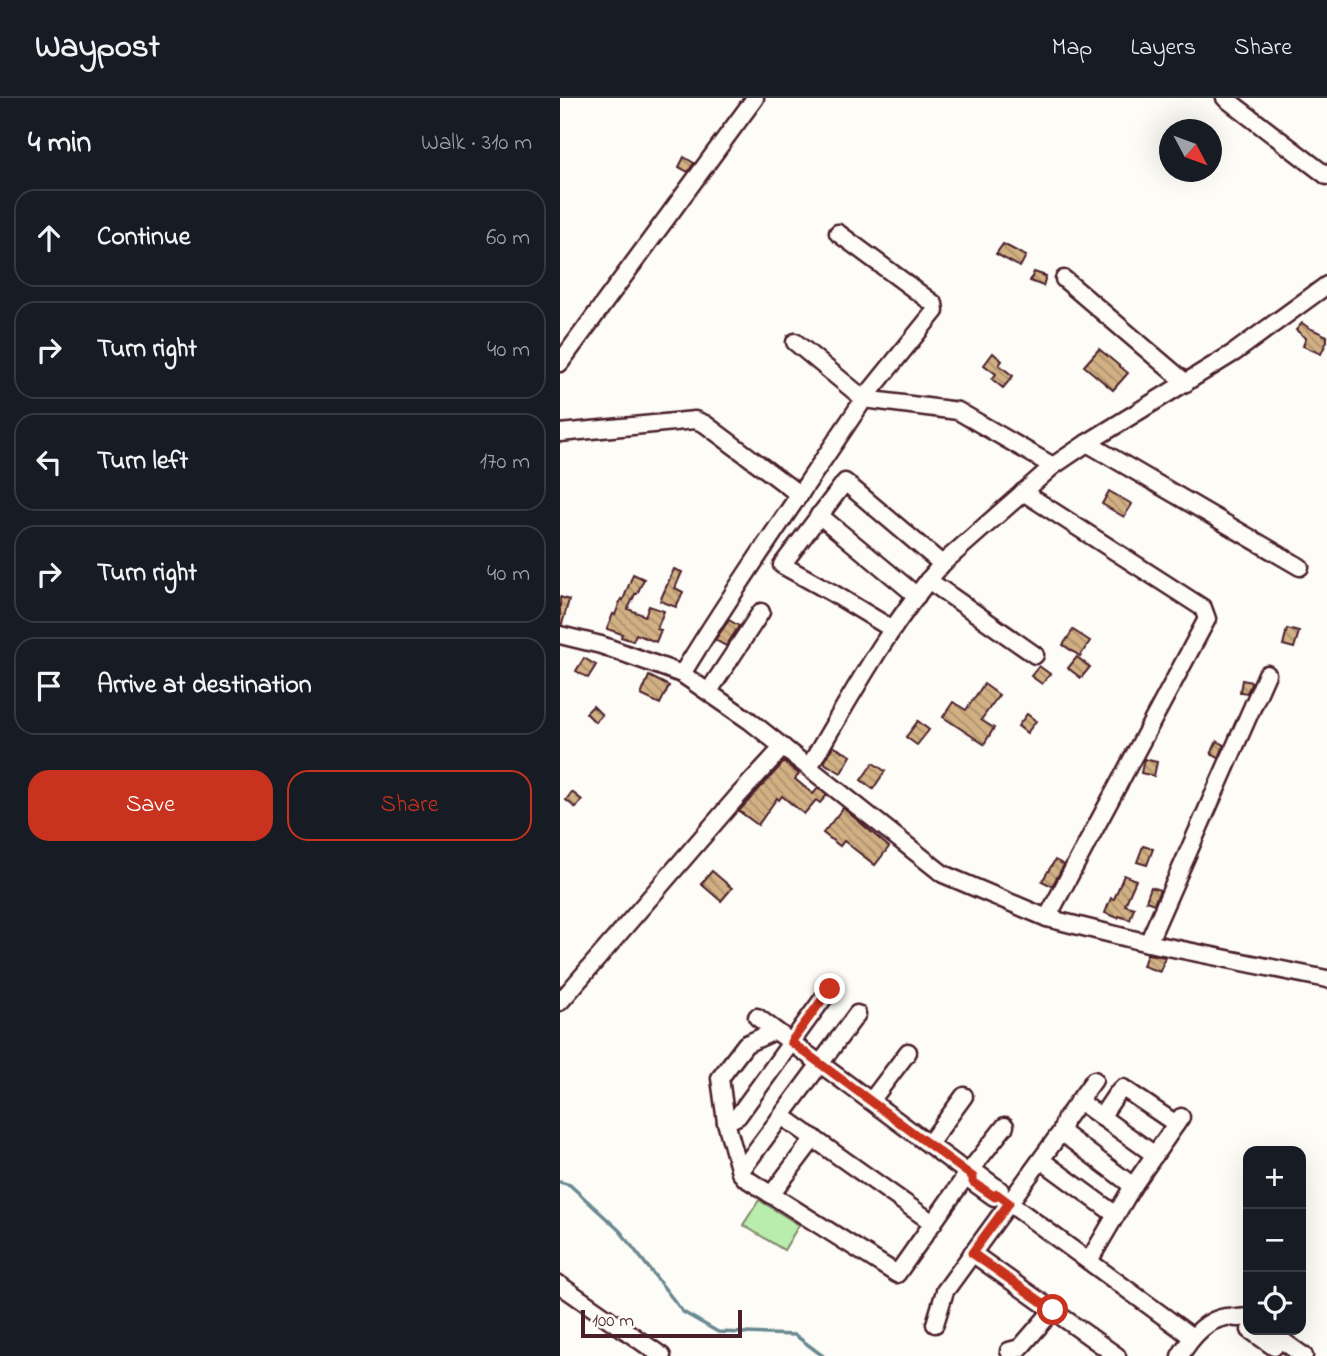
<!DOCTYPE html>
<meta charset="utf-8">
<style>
body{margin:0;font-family:"Indie Flower",sans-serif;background:#242831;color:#f1f3f6}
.controls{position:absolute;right:21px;bottom:21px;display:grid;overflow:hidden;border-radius:14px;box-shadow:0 7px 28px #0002}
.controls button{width:63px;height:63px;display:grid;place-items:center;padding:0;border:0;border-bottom:2px solid #363941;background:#171b24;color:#f1f3f6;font:35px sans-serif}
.compass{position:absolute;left:599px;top:21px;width:63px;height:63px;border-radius:50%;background:#171b24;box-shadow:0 7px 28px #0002;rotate:131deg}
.scale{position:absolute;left:21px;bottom:18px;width:161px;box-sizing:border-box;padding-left:7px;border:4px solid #4a1f2b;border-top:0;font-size:19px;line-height:24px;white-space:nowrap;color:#4a1f2b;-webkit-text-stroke:5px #fdfcf7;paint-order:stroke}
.stop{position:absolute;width:21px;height:21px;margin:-16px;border:5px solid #c8321e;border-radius:50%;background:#fff}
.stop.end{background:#c8321e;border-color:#fff;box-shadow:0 2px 7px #0008}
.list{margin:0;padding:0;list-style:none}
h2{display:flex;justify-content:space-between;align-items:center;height:91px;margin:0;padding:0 28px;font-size:30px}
h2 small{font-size:23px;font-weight:400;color:#9ea1a6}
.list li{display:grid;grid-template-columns:46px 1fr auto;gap:21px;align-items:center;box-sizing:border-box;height:98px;margin:0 14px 14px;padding:0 14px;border:2px solid #363941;border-radius:21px}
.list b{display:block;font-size:26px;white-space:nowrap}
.list em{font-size:23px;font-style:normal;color:#9ea1a6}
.actions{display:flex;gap:14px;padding:21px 28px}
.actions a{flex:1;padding:16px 0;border:2px solid #c8321e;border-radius:21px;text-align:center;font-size:24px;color:#c8321e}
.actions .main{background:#c8321e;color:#fff}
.icon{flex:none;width:38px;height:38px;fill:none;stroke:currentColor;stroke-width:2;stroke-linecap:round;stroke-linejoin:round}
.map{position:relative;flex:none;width:767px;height:1258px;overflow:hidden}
header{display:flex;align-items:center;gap:42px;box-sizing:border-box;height:98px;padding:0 35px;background:#171b24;border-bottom:2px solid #363941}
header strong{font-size:33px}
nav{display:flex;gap:38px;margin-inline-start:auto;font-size:24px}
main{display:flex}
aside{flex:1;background:#171b24}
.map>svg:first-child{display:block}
.pitch{fill:#b9edae;stroke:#82866c;stroke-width:2}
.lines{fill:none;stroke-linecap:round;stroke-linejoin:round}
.stream{stroke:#698991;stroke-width:3.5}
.building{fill:url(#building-back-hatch);stroke:#4a1f2b;stroke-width:2}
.minor-casing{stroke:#4a1f2b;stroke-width:21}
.minor{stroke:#fdfcf7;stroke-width:16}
.route{stroke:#c8321e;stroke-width:9}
</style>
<header>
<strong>Waypost</strong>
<nav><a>Map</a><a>Layers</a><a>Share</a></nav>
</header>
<main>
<aside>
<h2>4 min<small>Walk · 310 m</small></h2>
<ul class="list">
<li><svg class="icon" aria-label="ahead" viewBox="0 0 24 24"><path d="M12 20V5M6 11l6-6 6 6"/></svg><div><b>Continue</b></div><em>60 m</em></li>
<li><svg class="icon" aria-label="right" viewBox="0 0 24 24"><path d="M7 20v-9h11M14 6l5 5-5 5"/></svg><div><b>Turn right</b></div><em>40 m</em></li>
<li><svg class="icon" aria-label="left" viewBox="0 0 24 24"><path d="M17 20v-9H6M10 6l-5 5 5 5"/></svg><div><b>Turn left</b></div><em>170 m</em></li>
<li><svg class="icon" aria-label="right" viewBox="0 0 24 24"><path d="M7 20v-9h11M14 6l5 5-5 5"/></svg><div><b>Turn right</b></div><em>40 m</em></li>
<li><svg class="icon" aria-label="arrive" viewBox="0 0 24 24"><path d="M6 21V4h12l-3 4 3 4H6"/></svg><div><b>Arrive at destination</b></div></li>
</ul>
<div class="actions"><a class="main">Save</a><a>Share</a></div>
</aside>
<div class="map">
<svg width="767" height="1258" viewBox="0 0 767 1258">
<defs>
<pattern id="building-back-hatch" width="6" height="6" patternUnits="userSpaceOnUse" patternTransform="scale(1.75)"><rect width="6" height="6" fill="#d1b184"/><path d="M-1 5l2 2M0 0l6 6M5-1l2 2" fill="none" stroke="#ac8f6c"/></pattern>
</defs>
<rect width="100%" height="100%" fill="#fdfcf7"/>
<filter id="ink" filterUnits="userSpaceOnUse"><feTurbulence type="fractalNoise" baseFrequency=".0143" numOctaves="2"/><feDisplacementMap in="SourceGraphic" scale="14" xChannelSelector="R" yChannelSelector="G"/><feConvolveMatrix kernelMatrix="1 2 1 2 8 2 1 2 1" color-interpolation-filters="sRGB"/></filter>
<g filter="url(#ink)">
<path class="pitch" d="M199,1102L239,1127L224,1152L183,1127Z"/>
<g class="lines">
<path class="stream" d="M0,1084L10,1087L60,1133L123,1214L158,1234L235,1237L263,1258"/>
</g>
<g class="building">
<path d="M124,59L134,65L128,74L119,69Z"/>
<path d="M443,146L466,158L460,169L436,156Z"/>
<path d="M474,174L486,178L483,188L470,183Z"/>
<path d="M742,225L749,230L767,238V243L761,256L743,248L746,240L736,232Z"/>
<path d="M539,251L568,275L553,292L524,268Z"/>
<path d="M433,255L442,263L439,267L453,278L443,290L432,281L436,276L424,267Z"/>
<path d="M549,393L572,406L564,419L542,406Z"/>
<path d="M114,471L122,474L115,490L123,494L116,509L100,503Z"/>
<path d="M73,476L84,481L77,496H75L68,511L85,518L89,508L104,513L97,531L101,532L96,544L76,536L73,543L61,539L62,536L47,531L53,516L55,517L61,501L63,502Z"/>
<path d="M0,499L9,502L2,526L0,525Z"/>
<path d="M169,522L179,528L166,548L155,542Z"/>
<path d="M727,531L739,534L734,550L723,547Z"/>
<path d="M513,532L530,543L520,558L503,547Z"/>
<path d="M517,559L530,569L521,580L508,570Z"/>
<path d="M24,560L36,567L28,580L16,573Z"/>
<path d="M479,568L490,576L482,586L471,578Z"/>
<path d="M89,578L109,588L100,606L81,597Z"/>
<path d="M682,582L692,584L687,595L680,594Z"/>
<path d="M424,586L439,597L421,622L434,630L424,646L383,619L393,604L406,612Z"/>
<path d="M33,608L42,617L35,624L26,615Z"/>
<path d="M467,616L476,623L467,635L458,628Z"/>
<path d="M358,623L369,632L357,647L346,639Z"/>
<path d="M657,643L664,647L659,660L651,656Z"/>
<path d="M273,648L291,658L281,675L264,665Z"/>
<path d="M584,661L597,664L594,678L581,675Z"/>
<path d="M224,664L239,676L235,681L253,696L258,690L267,697L260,705L256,702L244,716L222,698L219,702L217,700L198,727L179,713Z"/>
<path d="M313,665L325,673L313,691L301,682Z"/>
<path d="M12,694L22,702L16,710L6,702Z"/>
<path d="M283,710L329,749L315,767L284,743L280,748L263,735Z"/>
<path d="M583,748L593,751L587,767L577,764Z"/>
<path d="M495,762L504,767L492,788L482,783Z"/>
<path d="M152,773L172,790L161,803L141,786Z"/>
<path d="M564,777L576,782L565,807L574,810L570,822L559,818L558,820L545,815L551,800L554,801Z"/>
<path d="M591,789L600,792L594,806L586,803Z"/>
<path d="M587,856L605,859L600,874L583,868Z"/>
</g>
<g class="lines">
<defs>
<g id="minor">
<path d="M665,0L767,78"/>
<path d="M504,181L626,285"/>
<path d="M235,244L304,301L375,213L374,206L278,135"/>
<path d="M0,265L195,0"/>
<path d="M0,335L135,322L145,326L240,397"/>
<path d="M527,345L740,469"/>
<path d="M463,394L643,510L647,521L487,820"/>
<path d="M259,417L357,498"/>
<path d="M368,482L475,557"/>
<path d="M332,531L271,494L222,467L285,384L382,466"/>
<path d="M0,537L41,547L122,576L190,623L383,776L487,820L588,845L767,881"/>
<path d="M122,576C179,482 243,393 304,301L398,313L493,368"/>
<path d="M149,593L201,514"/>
<path d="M249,669C290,600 329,527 382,466L493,368L527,345L675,254L767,187"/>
<path d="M588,845L707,576"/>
<path d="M0,904L177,699L223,649"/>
<path d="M197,919L413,1079"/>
<path d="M215,933L186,946L160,980L166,1024L180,1074L185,1080L337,1176L408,1075L445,1028"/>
<path d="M311,1003L348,954"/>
<path d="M519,1003L595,1057"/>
<path d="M222,1018L373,1125"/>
<path d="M541,1019L556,997L563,990L616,1026"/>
<path d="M166,1024L178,1018L270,891"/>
<path d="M501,1034L573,1088"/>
<path d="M369,1046L404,998"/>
<path d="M481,1062L556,1117"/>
<path d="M180,1074L297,916"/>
<path d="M418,1076L440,1092L434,1099L413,1084V1079Z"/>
<path d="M437,1096L632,1239"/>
<path d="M211,1097L254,1040"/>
<path d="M412,1155L557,1258"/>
<path d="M529,1163L573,1088L621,1019"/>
<path d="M0,1187L102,1258"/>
<path d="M375,1226L385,1193L501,1034L505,1022L534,982"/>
<path d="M690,1232L714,1249"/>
<path d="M707,1232L744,1258"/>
<path d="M449,1253L460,1250L493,1212"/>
<path d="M620,1258C630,1241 645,1222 666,1219C671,1218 672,1220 677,1220C681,1220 685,1219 688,1219"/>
</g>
</defs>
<use href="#minor" class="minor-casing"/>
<use href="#minor" class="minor"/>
</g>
</g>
<g class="lines" filter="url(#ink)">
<path class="route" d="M270,891L231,944L413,1079V1084L435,1099L437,1096L449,1105L412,1155L493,1212"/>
</g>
</svg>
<div class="controls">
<button>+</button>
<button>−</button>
<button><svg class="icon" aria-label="locate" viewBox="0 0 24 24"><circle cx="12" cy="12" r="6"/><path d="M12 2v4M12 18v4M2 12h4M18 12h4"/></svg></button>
</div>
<svg class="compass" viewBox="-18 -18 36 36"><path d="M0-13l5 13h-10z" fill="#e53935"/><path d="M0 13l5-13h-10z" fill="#9ea1a6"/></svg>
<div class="scale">100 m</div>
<div class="stop" style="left:493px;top:1212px"></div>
<div class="stop end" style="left:270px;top:891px"></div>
</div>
</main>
